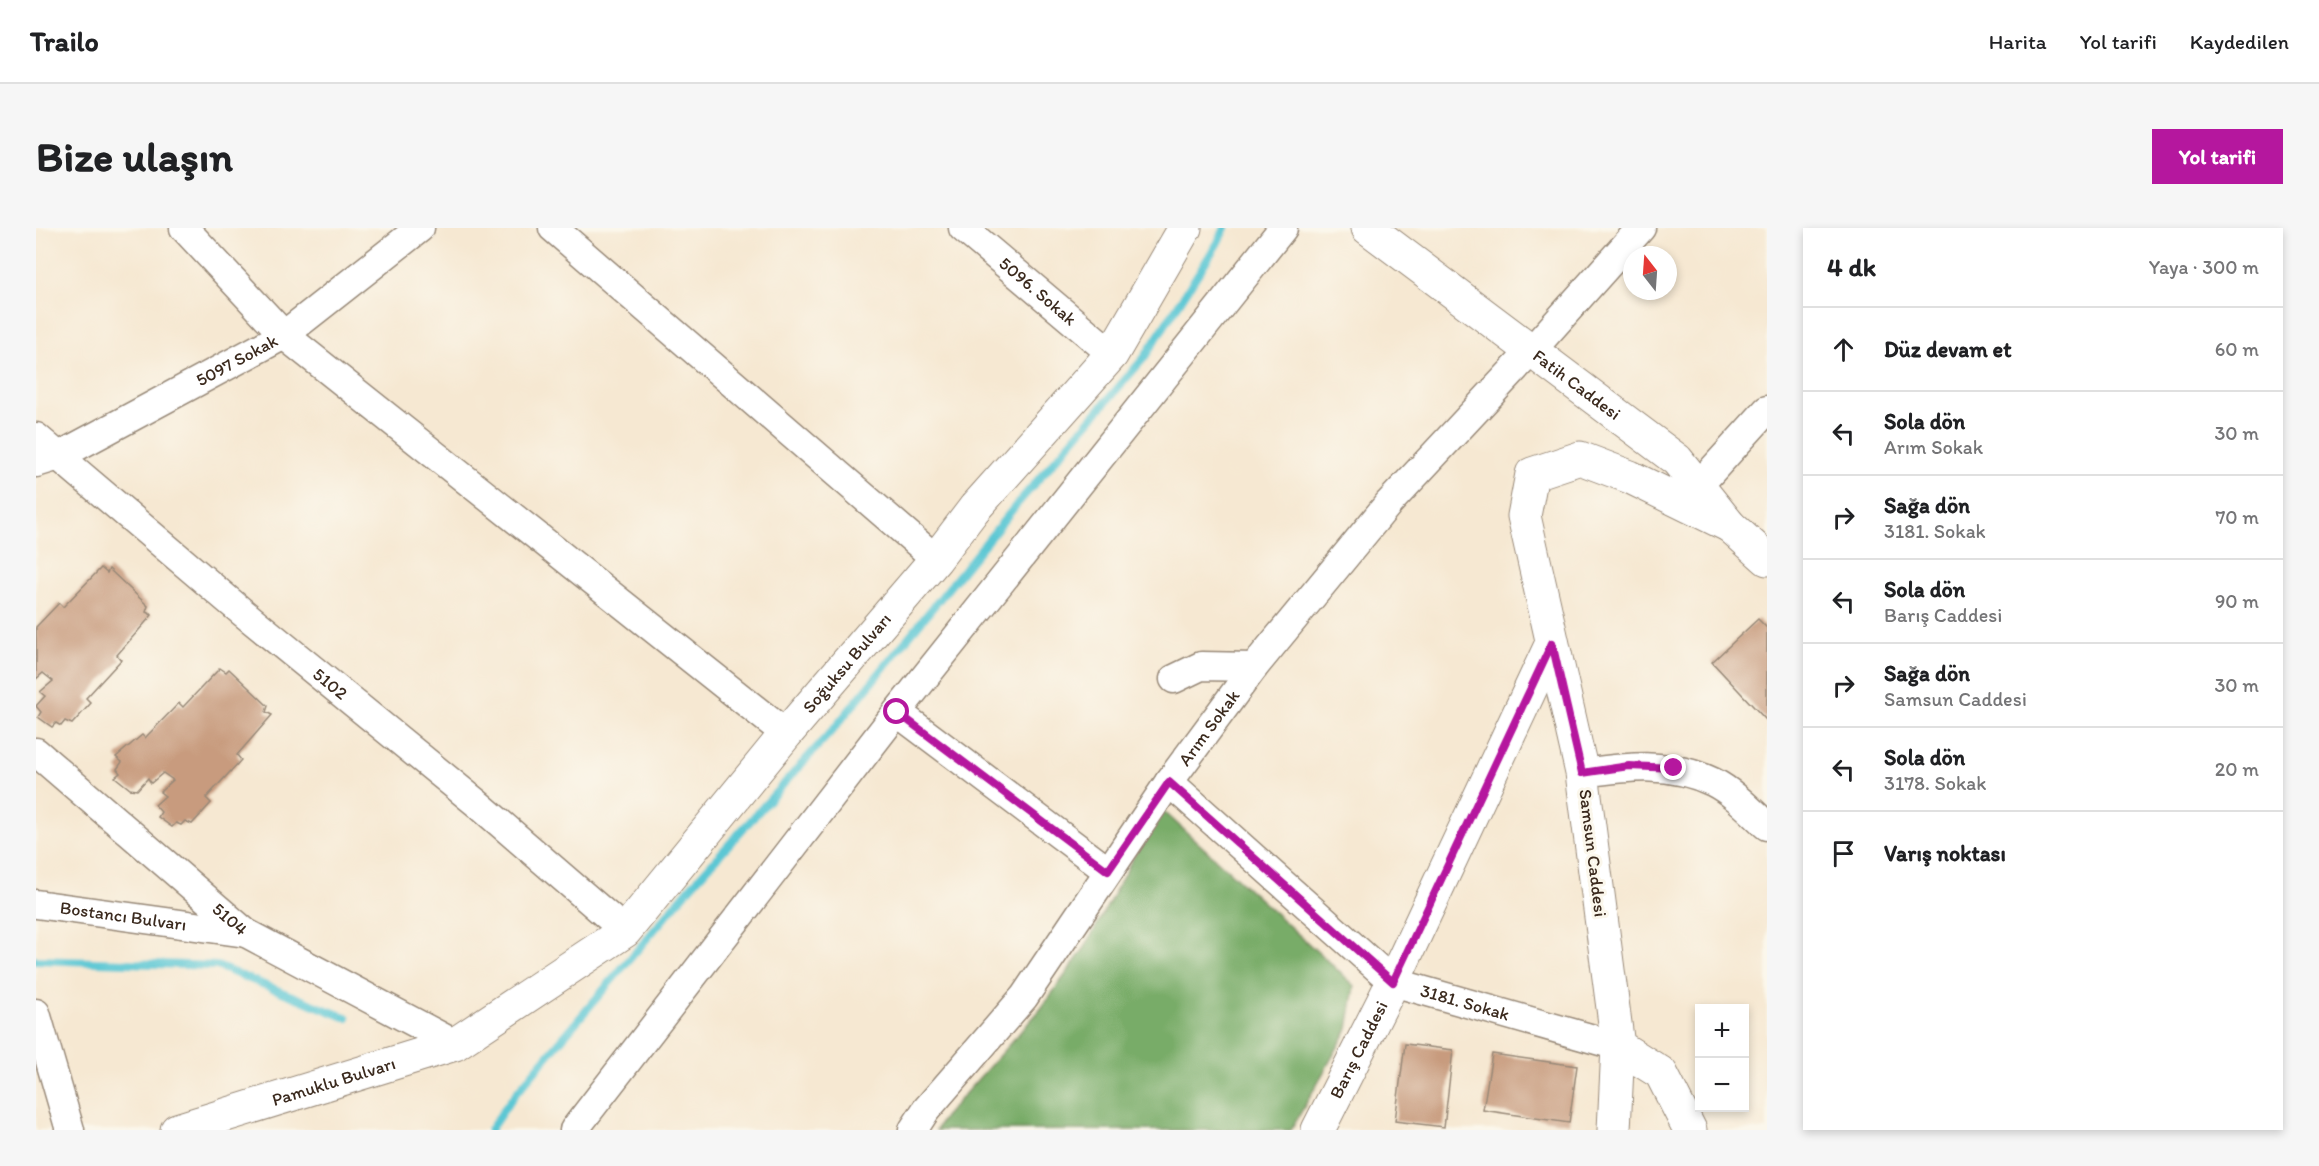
<!DOCTYPE html>
<html lang="tr">
<meta charset="utf-8">
<style>
body{margin:0;font-family:Itim,sans-serif;background:#f6f6f6;color:#202124}
.controls{position:absolute;right:18px;bottom:18px;display:grid;overflow:hidden;border-radius:0px;box-shadow:0 3px 9px #0003}
.controls button{width:54px;height:54px;display:grid;place-items:center;padding:0;border:0;border-bottom:2px solid #e0e0e0;background:#fff;color:#202124;font:30px sans-serif}
.compass{position:absolute;left:1587px;top:18px;width:54px;height:54px;border-radius:50%;background:#fff;box-shadow:0 3px 9px #0003;rotate:343deg}
.stop{position:absolute;width:18px;height:18px;margin:-14px;border:4px solid #b5179e;border-radius:50%;background:#fff}
.stop.end{background:#b5179e;border-color:#fff;box-shadow:0 2px 6px #0008}
.list{margin:0;padding:0;list-style:none}
h2{display:flex;justify-content:space-between;align-items:center;height:78px;margin:0;padding:0 24px;font-size:26px}
h2 small{font-size:20px;font-weight:400;color:#757577}
.list li{display:grid;grid-template-columns:39px 1fr auto;gap:18px;align-items:center;box-sizing:border-box;height:84px;padding:0 24px;border-top:2px solid #e0e0e0}
.list b{display:block;font-size:22px;white-space:nowrap}
.list p{margin:0;font-size:20px;white-space:nowrap;color:#757577}
.list em{font-size:20px;font-style:normal;color:#757577}
.icon{flex:none;width:33px;height:33px;fill:none;stroke:currentColor;stroke-width:2;stroke-linecap:round;stroke-linejoin:round}
.map{position:relative;flex:none;width:1731px;height:902px;overflow:hidden;border-radius:0px}
header{display:flex;align-items:center;gap:36px;box-sizing:border-box;height:84px;padding:0 30px;background:#fff;border-bottom:2px solid #e0e0e0}
header strong{font-size:28px}
nav{display:flex;gap:33px;margin-inline-start:auto;font-size:21px}
.intro{display:flex;align-items:center;justify-content:space-between;box-sizing:border-box;height:144px;padding:0 36px}
h1{margin:0;font-size:42px}
.button{padding:15px 27px;border-radius:0px;background:#b5179e;color:#fff;font-size:21px;font-weight:700}
main{display:flex;gap:36px;padding:0 36px}
aside{flex:1;background:#fff;border-radius:0px;box-shadow:0 3px 9px #0003}
.map>svg:first-child{display:block}
.forest{fill:#78ac68;stroke:#5a6b43;stroke-width:1.5}
.lines{fill:none;stroke-linecap:round;stroke-linejoin:round}
.stream{stroke:#5bc7d4;stroke-width:8}
.building{fill:#c89b7e}
.minor-casing{stroke:#988978;stroke-width:31}
.tertiary-casing{stroke:#988978;stroke-width:35}
.minor{stroke:#fff;stroke-width:28}
.tertiary{stroke:#fff;stroke-width:33}
.route{stroke:#b5179e;stroke-width:8}
.labels{text-anchor:middle;stroke-width:6;stroke-linejoin:round;paint-order:stroke}
.street-label{font-size:18px;fill:#3b2a1e;stroke:#fbf7ec}
</style>
<header>
<strong>Trailo</strong>
<nav><a>Harita</a><a>Yol tarifi</a><a>Kaydedilen</a></nav>
</header>
<div class="intro"><h1>Bize ulaşın</h1><a class="button">Yol tarifi</a></div>
<main>
<div class="map">
<svg width="1731" height="902" viewBox="0 0 1731 902">
<rect width="100%" height="100%" fill="#fbf7ec"/>
<filter id="ink" filterUnits="userSpaceOnUse"><feTurbulence type="fractalNoise" baseFrequency=".0167" numOctaves="2"/><feDisplacementMap in="SourceGraphic" scale="12" xChannelSelector="R" yChannelSelector="G"/><feConvolveMatrix kernelMatrix="1 2 1 2 8 2 1 2 1" color-interpolation-filters="sRGB"/></filter>
<filter id="wash" filterUnits="userSpaceOnUse"><feTurbulence type="fractalNoise" baseFrequency=".008" numOctaves="4" result="noise"/><feDisplacementMap in="SourceGraphic" scale="24" xChannelSelector="R" yChannelSelector="G"/><feGaussianBlur stdDeviation="1.35" result="paint"/><feColorMatrix in="noise" values="0 0 0 0 0 0 0 0 0 0 0 0 0 0 0 0 0 1.4 0 .05"/><feComposite in="paint" operator="in"/></filter>
<g filter="url(#wash)">
<rect width="100%" height="100%" fill="#f6e8d2"/>
<path class="forest" d="M1124,580L1319,758L1312,801L1255,902H900L908,889L1004,782L1048,721Z"/>
<g class="lines">
<g class="stream">
<path d="M0,732L181,738L311,790"/>
<path d="M454,902L476,870L658,655L801,497L981,276L1108,130L1181,16L1189,0"/>
</g>
</g>
<g id="blocks">
<g class="building">
<path d="M65,340L71,345L73,341L112,378L110,384L116,387L81,427L85,432L50,470L55,475L36,496L29,493L25,498L20,495L16,499L2,489L5,484L0,478L9,468L4,464L17,453L7,445L0,451V399L23,375L27,379Z"/>
<path d="M1722,391L1731,400V493L1676,434Z"/>
<path d="M184,440L190,444L193,441L232,478L230,484L236,487L201,527L205,532L170,570L175,575L156,596L149,593L145,597L140,595L136,599L122,589L125,584L119,577L129,568L124,564L137,552L127,545L115,555L112,550L101,562L94,561L79,549L84,545L81,541L86,534L80,529L106,507L109,510L143,475L147,479Z"/>
<path d="M1369,816L1417,822L1408,899L1359,893Z"/>
<path d="M1456,826L1541,838L1533,895L1447,882Z"/>
</g>
</g>
</g>
<g filter="url(#ink)">
<use href="#blocks" fill-opacity="0" stroke="#988978" stroke-width="1.5"/>
<g class="lines">
<defs>
<g id="minor">
<path d="M148,0L248,107L750,506"/>
<path d="M517,0L900,331"/>
<path id="s1" d="M927,0L1076,126"/>
<path id="s2" d="M0,209L205,383L443,577L589,703"/>
<path id="s3" d="M0,235L23,228L248,107L384,0"/>
<path d="M1662,258L1731,182"/>
<path d="M1138,451L1165,438L1218,439"/>
<path d="M861,484L1072,643"/>
<path id="s4" d="M0,524L210,705L419,816"/>
<path d="M1546,545C1592,539 1634,533 1677,554C1697,564 1715,583 1731,598"/>
<path id="s5" d="M1133,554L1357,754L1582,818"/>
<path id="s6" d="M0,676L210,705"/>
<path d="M0,785L34,902"/>
<path d="M538,902L861,484L1247,0"/>
<path id="s7" d="M877,902L890,882L988,769L1133,554L1218,439L1353,275L1496,122L1605,0"/>
</g>
<g id="tertiary">
<path id="s8" d="M1332,0L1641,232L1694,298L1731,331"/>
<path d="M1582,818L1625,845L1654,902"/>
<path id="s9" d="M141,902L419,816L589,703L750,506L900,331L938,281L1076,126L1149,0"/>
<path id="s10" d="M1282,902L1357,754L1516,415"/>
<path d="M1578,902L1582,818L1546,545L1488,288L1496,246L1544,230L1594,249L1694,298"/>
</g>
</defs>
<use href="#minor" class="minor-casing"/>
<use href="#tertiary" class="tertiary-casing"/>
<use href="#minor" class="minor"/>
<use href="#tertiary" class="tertiary"/>
</g>
</g>
<g class="lines" filter="url(#ink)">
<path class="route" d="M861,484L1072,643L1133,554L1357,754L1516,415L1546,545L1593,538L1638,540"/>
</g>
<g class="labels">
<g class="street-label">
<text dy="6" stroke="none"><textPath href="#s1" startOffset="98">5096. Sokak</textPath></text>
<text dy="6" stroke="none"><textPath href="#s3" startOffset="226">5097 Sokak</textPath></text>
<text dy="6" stroke="none"><textPath href="#s8" startOffset="261">Fatih Caddesi</textPath></text>
<text dy="6" stroke="none"><textPath href="#s9" startOffset="843">Soğuksu Bulvarı</textPath></text>
<text dy="6" stroke="none"><textPath href="#s2" startOffset="384">5102</textPath></text>
<text dy="6" stroke="none"><textPath href="#s7" startOffset="500">Arım Sokak</textPath></text>
<text transform="translate(1557 625) rotate(83)" y="6">Samsun Caddesi</text>
<text dy="6" stroke="none"><textPath href="#s6" startOffset="88">Bostancı Bulvarı</textPath></text>
<text dy="6" stroke="none"><textPath href="#s4" startOffset="256">5104</textPath></text>
<text dy="6" stroke="none"><textPath href="#s5" startOffset="375">3181. Sokak</textPath></text>
<text dy="6" stroke="none"><textPath href="#s10" startOffset="90">Barış Caddesi</textPath></text>
<text dy="6" stroke="none"><textPath href="#s9" startOffset="164">Pamuklu Bulvarı</textPath></text>
</g>
</g>
</svg>
<div class="controls">
<button>+</button>
<button>−</button>
</div>
<svg class="compass" viewBox="-18 -18 36 36"><path d="M0-13l5 13h-10z" fill="#e53935"/><path d="M0 13l5-13h-10z" fill="#757577"/></svg>
<div class="stop" style="left:861px;top:484px"></div>
<div class="stop end" style="left:1638px;top:540px"></div>
</div>
<aside>
<h2>4 dk<small>Yaya · 300 m</small></h2>
<ul class="list">
<li><svg class="icon" aria-label="ahead" viewBox="0 0 24 24"><path d="M12 20V5M6 11l6-6 6 6"/></svg><div><b>Düz devam et</b></div><em>60 m</em></li>
<li><svg class="icon" aria-label="left" viewBox="0 0 24 24"><path d="M17 20v-9H6M10 6l-5 5 5 5"/></svg><div><b>Sola dön</b><p>Arım Sokak</p></div><em>30 m</em></li>
<li><svg class="icon" aria-label="right" viewBox="0 0 24 24"><path d="M7 20v-9h11M14 6l5 5-5 5"/></svg><div><b>Sağa dön</b><p>3181. Sokak</p></div><em>70 m</em></li>
<li><svg class="icon" aria-label="left" viewBox="0 0 24 24"><path d="M17 20v-9H6M10 6l-5 5 5 5"/></svg><div><b>Sola dön</b><p>Barış Caddesi</p></div><em>90 m</em></li>
<li><svg class="icon" aria-label="right" viewBox="0 0 24 24"><path d="M7 20v-9h11M14 6l5 5-5 5"/></svg><div><b>Sağa dön</b><p>Samsun Caddesi</p></div><em>30 m</em></li>
<li><svg class="icon" aria-label="left" viewBox="0 0 24 24"><path d="M17 20v-9H6M10 6l-5 5 5 5"/></svg><div><b>Sola dön</b><p>3178. Sokak</p></div><em>20 m</em></li>
<li><svg class="icon" aria-label="arrive" viewBox="0 0 24 24"><path d="M6 21V4h12l-3 4 3 4H6"/></svg><div><b>Varış noktası</b></div></li>
</ul>
</aside>
</main>
